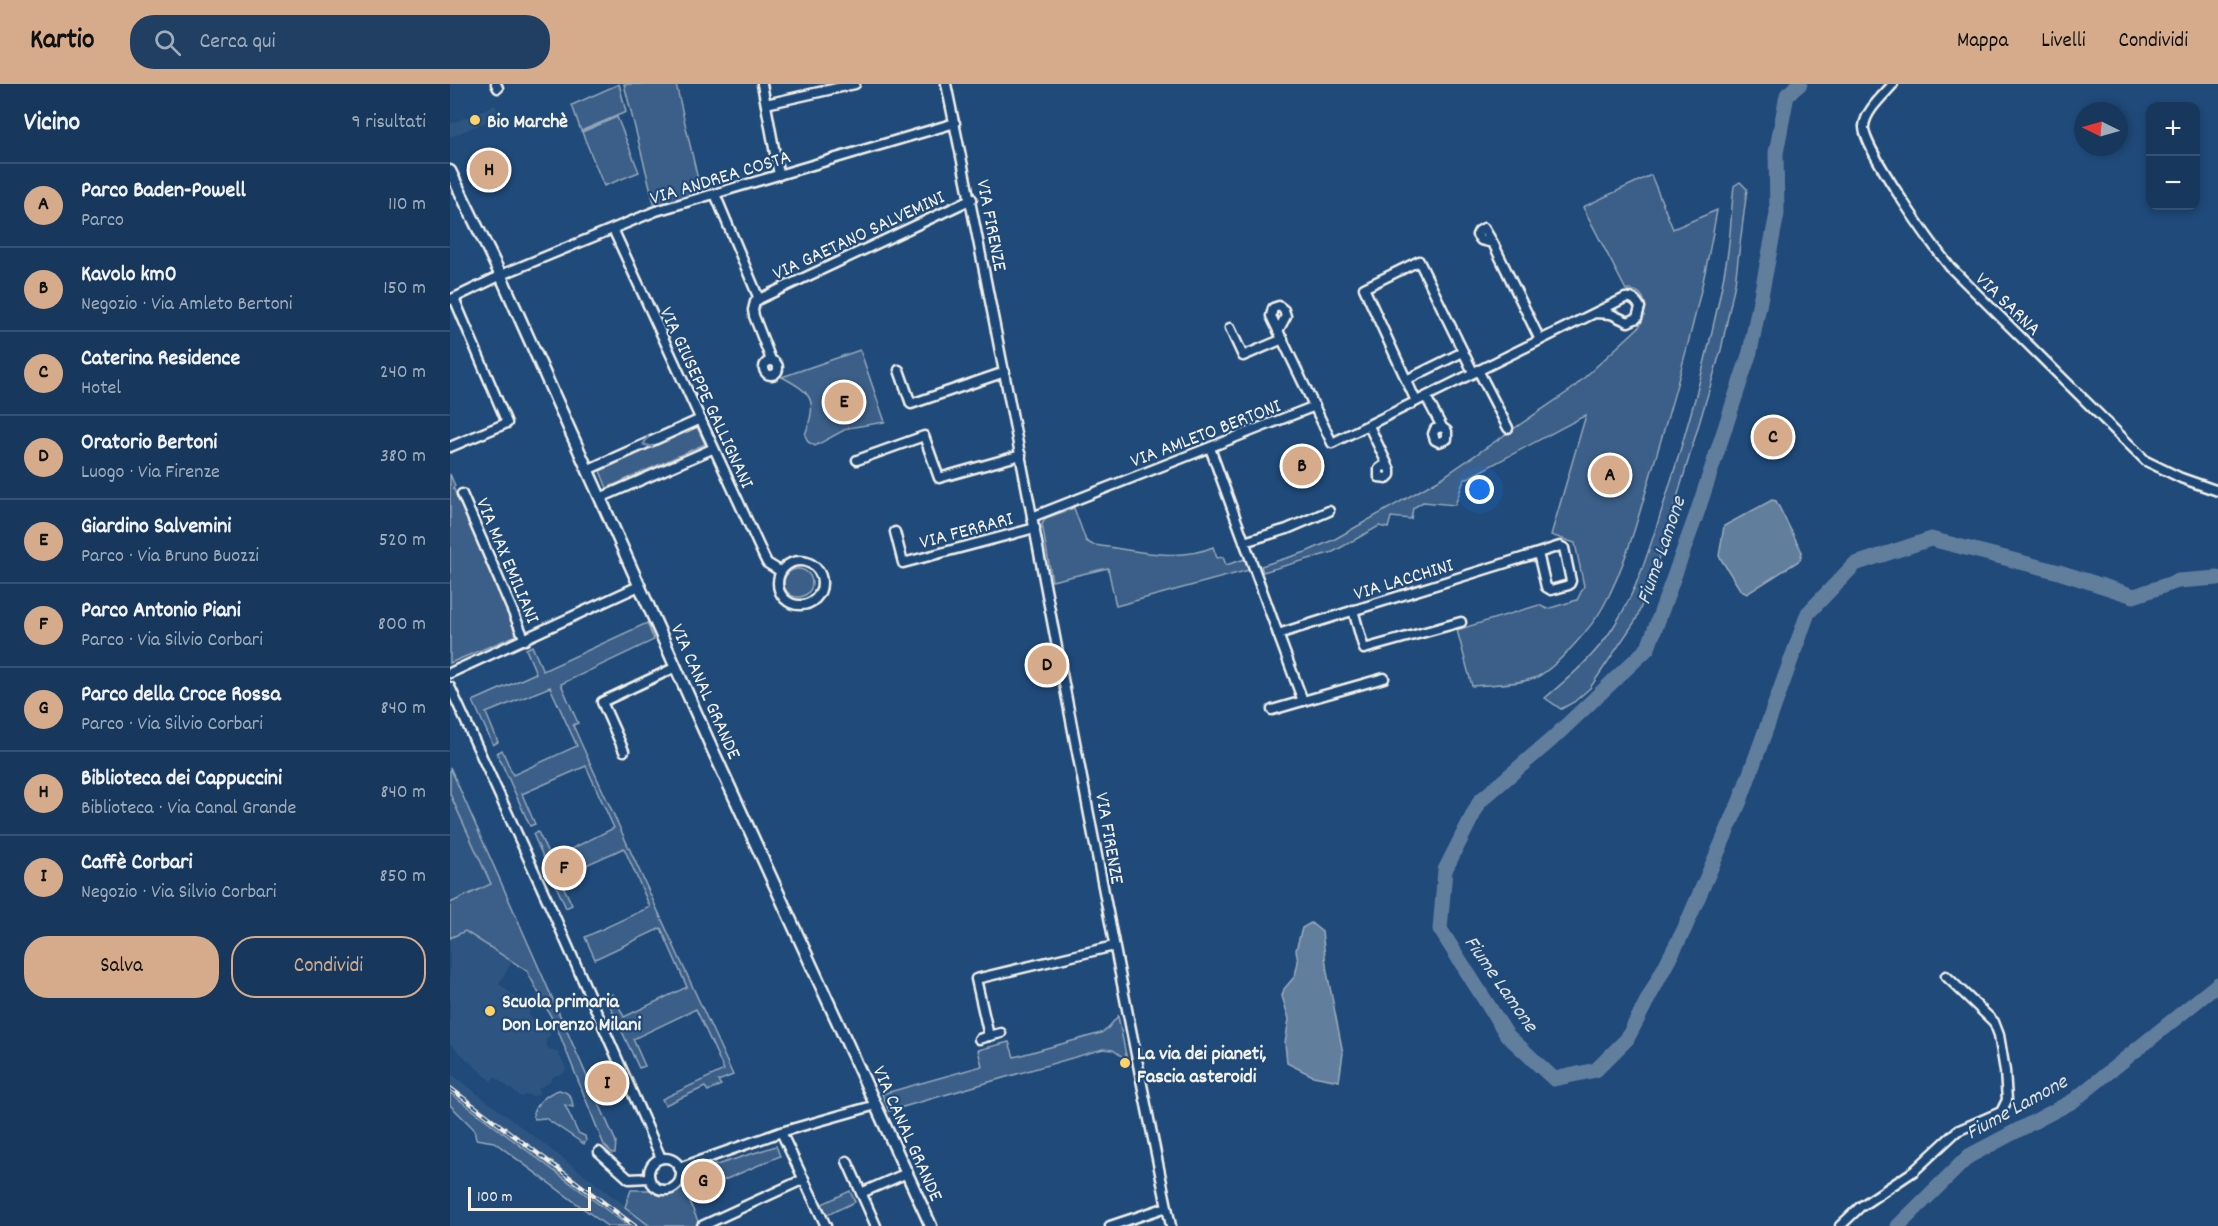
<!DOCTYPE html>
<html lang="it">
<meta charset="utf-8">
<style>
body{margin:0;font-family:Dekko,sans-serif;background:#203f62;color:#f1f3f6}
.controls{position:absolute;right:18px;top:18px;display:grid;overflow:hidden;border-radius:12px;box-shadow:0 3px 9px #0003}
.controls button{width:54px;height:54px;display:grid;place-items:center;padding:0;border:0;border-bottom:2px solid #365272;background:#17385c;color:#f1f3f6;font:30px sans-serif}
.compass{position:absolute;left:1624px;top:18px;width:54px;height:54px;border-radius:50%;background:#17385c;box-shadow:0 3px 9px #0003;rotate:275deg}
.scale{position:absolute;left:18px;bottom:15px;width:123px;box-sizing:border-box;padding-left:6px;border:3px solid #f4f1e8;border-top:0;font-size:16px;line-height:21px;white-space:nowrap;color:#f4f1e8;-webkit-text-stroke:4px #1f4a7a;paint-order:stroke}
.you{position:absolute;left:1030px;top:406px;width:21px;height:21px;margin:-15px;border:4px solid #fff;border-radius:50%;background:#1a73e8;box-shadow:0 0 0 9px #1a73e833}
.badge{display:grid;place-items:center;width:39px;height:39px;border-radius:50%;background:#d6ab8b;color:#111;font-size:20px;font-weight:700}
.pin{position:absolute;translate:-50% -50%;border:3px solid #fff;box-shadow:0 2px 6px #0006}
.list{margin:0;padding:0;list-style:none}
h2{display:flex;justify-content:space-between;align-items:center;height:78px;margin:0;padding:0 24px;font-size:26px}
h2 small{font-size:20px;font-weight:400;color:#9eacbb}
.list li{display:grid;grid-template-columns:39px 1fr auto;gap:18px;align-items:center;box-sizing:border-box;height:84px;padding:0 24px;border-top:2px solid #365272}
.list b{display:block;font-size:22px;white-space:nowrap}
.list p{margin:0;font-size:20px;white-space:nowrap;color:#9eacbb}
.list em{font-size:20px;font-style:normal;color:#9eacbb}
.actions{display:flex;gap:12px;padding:18px 24px}
.actions a{flex:1;padding:14px 0;border:2px solid #d6ab8b;border-radius:24px;text-align:center;font-size:21px;color:#d6ab8b}
.actions .main{background:#d6ab8b;color:#111}
.icon{flex:none;width:33px;height:33px;fill:none;stroke:currentColor;stroke-width:2;stroke-linecap:round;stroke-linejoin:round}
.map{position:relative;flex:none;width:1768px;height:1142px;overflow:hidden}
header{display:flex;align-items:center;gap:36px;box-sizing:border-box;height:84px;padding:0 30px;background:#d6ab8b;color:#111}
header strong{font-size:28px}
nav{display:flex;gap:33px;margin-inline-start:auto;font-size:21px}
.search{width:420px;height:54px;background:#203f62;display:flex;align-items:center;gap:15px;box-sizing:border-box;padding:0 21px;border-radius:24px;color:#9eacbb;font-size:22px}
main{display:flex}
aside{flex:1;background:#17385c}
.map>svg:first-child{display:block}
.built{fill:#2d5581}
.green{fill:#3a5f88;stroke:#97a8b8;stroke-width:1.5}
.water{fill:#627e9d;stroke:#9cacbb;stroke-width:1.5}
.lines{fill:none;stroke-linecap:round;stroke-linejoin:round}
.river{stroke:#627e9d;stroke-width:15}
.minor-casing{stroke:#f4f1e8;stroke-width:13}
.major-casing{stroke:#f4f1e8;stroke-width:15}
.minor{stroke:#1f4a7a;stroke-width:8}
.major{stroke:#1f4a7a;stroke-width:10}
.rail-casing{stroke:#f4f1e8;stroke-width:4.5}
.rail{stroke:#1f4a7a;stroke-width:2;stroke-dasharray:7;stroke-linecap:butt}
.oneway{stroke:#748da6}
.poi-dot{fill:#ffd166;stroke:#1f4a7a;stroke-width:2}
.labels{text-anchor:middle;stroke-width:4.5;stroke-linejoin:round;paint-order:stroke}
.poi-label{font-size:20px;font-weight:bold;fill:#f4f1e8;stroke:#1f4a7a;text-anchor:start}
.street-label{font-size:20px;fill:#f4f1e8;stroke:#1f4a7a}
.water-label{font-size:21px;font-style:italic;fill:#dee0dd;stroke:#1f4a7a}
</style>
<header>
<strong>Kartio</strong>
<div class="search"><svg class="icon" aria-label="search" viewBox="0 0 24 24"><circle cx="10" cy="10" r="6"/><path d="M15 15l6 6"/></svg>Cerca qui</div>
<nav><a>Mappa</a><a>Livelli</a><a>Condividi</a></nav>
</header>
<main>
<aside>
<h2>Vicino<small>9 risultati</small></h2>
<ul class="list">
<li><span class="badge">A</span><div><b>Parco Baden-Powell</b><p>Parco</p></div><em>110 m</em></li>
<li><span class="badge">B</span><div><b>Kavolo km0</b><p>Negozio · Via Amleto Bertoni</p></div><em>150 m</em></li>
<li><span class="badge">C</span><div><b>Caterina Residence</b><p>Hotel</p></div><em>240 m</em></li>
<li><span class="badge">D</span><div><b>Oratorio Bertoni</b><p>Luogo · Via Firenze</p></div><em>380 m</em></li>
<li><span class="badge">E</span><div><b>Giardino Salvemini</b><p>Parco · Via Bruno Buozzi</p></div><em>520 m</em></li>
<li><span class="badge">F</span><div><b>Parco Antonio Piani</b><p>Parco · Via Silvio Corbari</p></div><em>800 m</em></li>
<li><span class="badge">G</span><div><b>Parco della Croce Rossa</b><p>Parco · Via Silvio Corbari</p></div><em>840 m</em></li>
<li><span class="badge">H</span><div><b>Biblioteca dei Cappuccini</b><p>Biblioteca · Via Canal Grande</p></div><em>840 m</em></li>
<li><span class="badge">I</span><div><b>Caffè Corbari</b><p>Negozio · Via Silvio Corbari</p></div><em>850 m</em></li>
</ul>
<div class="actions"><a class="main">Salva</a><a>Condividi</a></div>
</aside>
<div class="map">
<svg width="1768" height="1142" viewBox="0 0 1768 1142">
<rect width="100%" height="100%" fill="#1f4a7a"/>
<filter id="ink" filterUnits="userSpaceOnUse"><feTurbulence type="fractalNoise" baseFrequency=".0167" numOctaves="2"/><feDisplacementMap in="SourceGraphic" scale="12" xChannelSelector="R" yChannelSelector="G"/><feConvolveMatrix kernelMatrix="1 2 1 2 8 2 1 2 1" color-interpolation-filters="sRGB"/></filter>
<g filter="url(#ink)">
<g class="built">
<path d="M45,21L50,32L0,53V40Z"/>
<path d="M0,710L41,800L0,818Z"/>
<path d="M15,847L62,878L49,900L80,924L79,931L86,941L91,938L101,950L96,956V960L99,965L107,967L116,984L114,989L104,992L99,999L89,1004V1010L85,1012L76,1011L71,1013L45,993L41,997L0,960V854Z"/>
<path d="M0,989L202,1142H178L0,1009Z"/>
</g>
<g class="green">
<path d="M169,0L176,28L131,47L122,21Z"/>
<path d="M174,0H226L252,113L206,127Z"/>
<path d="M167,33L189,88L154,102L132,48Z"/>
<path d="M1201,91L1223,145L1267,126C1252,215 1228,300 1202,386C1189,431 1176,481 1153,523C1142,543 1109,580 1089,592C1076,600 1038,601 1022,602L1007,546L1089,521L1097,525L1127,516L1134,502L1125,459L1101,451L1136,331L1014,396L1005,421L973,418L963,424L961,435L941,433L938,444L929,442L883,468L813,488L811,482L856,468L885,455L990,395L1122,305L1189,243C1198,228 1199,205 1176,206L1133,123Z"/>
<path d="M1290,98L1297,105L1285,199L1271,266L1213,461L1200,499L1186,536L1140,604L1124,618L1111,625L1095,614C1120,593 1147,570 1164,542C1189,504 1201,459 1215,416C1240,337 1263,256 1277,174C1281,151 1281,126 1284,102Z"/>
<path d="M410,266L435,338L398,344L365,362L358,358L355,351C367,317 364,310 332,293Z"/>
<path d="M247,343L255,360L157,404L150,387Z"/>
<path d="M0,390L5,402L3,403L67,551L0,579Z"/>
<path d="M624,424L636,457L643,461C681,465 727,479 763,463L767,474L773,473L776,481L795,475L799,486L666,522L658,484L602,497L592,440L596,434Z"/>
<circle cx="348" cy="499" r="14"/>
<path d="M197,539L204,556L111,600L128,639L123,641L130,657L283,991L268,997L271,1001L258,1007L255,1003L215,1021L212,1015L274,986L246,925L183,955L195,982L189,984L156,913L163,910L174,933L237,903L211,844L145,875L135,853L200,823L174,764L109,793L122,821L116,824L83,750L88,748L101,775L164,744L136,682L72,710L85,740L80,742L47,669L52,666L63,691L127,662L100,603L36,629L48,658L43,661L23,617L86,589L76,565L82,562L93,587Z"/>
<path d="M0,683L166,1058L165,1069H162L154,1061L107,944L77,887L15,847L0,854V819L41,800L0,710Z"/>
<path d="M668,932L677,976L663,966L653,965L439,1027L432,1010L532,982L528,966L559,958L564,973L651,949L658,944Z"/>
<path d="M109,1006C119,1008 122,1013 123,1023L115,1021L128,1049L135,1052L136,1057L134,1060L95,1034L85,1035L83,1032C83,1021 98,1009 109,1006Z"/>
<path d="M0,1009L178,1142H157L44,1058L26,1055L24,1045L0,1021Z"/>
<path d="M326,1062L330,1072L237,1112L250,1142H200L175,1123L181,1106H200L216,1111L232,1105L238,1090Z"/>
<path d="M400,1107L405,1118L377,1131L372,1120Z"/>
</g>
<g class="water">
<path d="M1322,416L1326,417L1352,468L1350,476L1297,510L1291,507L1269,472L1274,442Z"/>
<path d="M861,839L872,848L877,888L893,969L889,997L863,992L837,979L835,959L839,935L832,912L834,905L845,892L848,878L846,866L852,844Z"/>
</g>
<g class="lines">
<g class="river">
<path d="M1350,0L1337,11L1326,69L1327,130L1300,268L1246,432L1198,564L1101,656L1030,717L995,786L990,845L1057,951L1104,995L1146,986L1177,955L1234,846L1290,717L1358,529L1405,480L1481,455L1609,488L1684,512L1728,497L1768,494"/>
<path d="M1448,1142L1519,1072L1623,1017L1768,900"/>
</g>
<defs>
<g id="minor">
<path d="M46,0L48,4"/>
<path d="M312,0L329,91"/>
<path d="M496,0C576,380 641,762 721,1142"/>
<path d="M1443,0C1433,12 1416,26 1414,42C1411,62 1484,163 1500,183L1696,377L1731,394L1768,407"/>
<path d="M316,20L405,0"/>
<path d="M265,110L309,215L522,115"/>
<path d="M163,145L314,473L317,479L330,487"/>
<path d="M1043,159L1031,156L1027,151L1029,147L1034,144L1043,159L1090,256"/>
<path d="M309,215L305,218L303,226L304,232L321,276"/>
<path d="M0,216L58,188L206,127L505,39"/>
<path d="M780,244L793,272L833,255"/>
<path d="M828,247L836,232L834,226L829,222L823,224L821,232L882,359L1175,214C1183,213 1186,216 1190,223L1187,234L1178,238L1161,230L1145,229"/>
<circle cx="321" cy="284" r="7"/>
<path d="M449,286L461,320L555,288"/>
<path d="M1028,286L1058,344"/>
<path d="M956,296L1013,268"/>
<path d="M976,313L992,343L997,347V355L989,358L985,356L983,350L985,345L992,343"/>
<path d="M966,317L914,204L969,177L1023,288"/>
<path d="M919,342L940,386V391L937,394L929,393V385L933,382L938,383"/>
<path d="M0,363L57,339L4,214"/>
<path d="M760,364L828,550L1088,469L1110,462L1114,464L1121,497L1119,501L1101,506L1096,503L1088,469"/>
<path d="M407,376L474,352L489,394L571,371"/>
<path d="M137,386L251,335"/>
<path d="M12,410L75,556"/>
<path d="M150,414L262,365"/>
<path d="M582,433L865,322"/>
<path d="M445,448L453,479L585,444"/>
<path d="M794,458L837,445L879,427"/>
<circle cx="350" cy="499" r="22"/>
<path d="M903,526L914,565L1011,538"/>
<path d="M0,589L189,502"/>
<path d="M0,603L105,833L211,1074"/>
<path d="M853,617L934,594"/>
<path d="M822,626L853,617L828,550"/>
<path d="M174,667L152,618L226,583"/>
<path d="M551,949L539,952L526,895L664,862"/>
<path d="M529,955L539,952"/>
<path d="M331,1048L376,1142"/>
<path d="M149,1068L179,1095L199,1094"/>
<circle cx="215" cy="1090" r="16"/>
<path d="M397,1077L426,1142"/>
<path d="M229,1084L331,1048L426,1021"/>
<path d="M411,1109L457,1089"/>
<path d="M252,1142L354,1095"/>
<path d="M660,1142L717,1123"/>
<path d="M1390,1142L1410,1123L1464,1087L1507,1047L1551,1028L1557,1016L1555,987L1549,951L1544,938L1496,892"/>
</g>
<path id="major" d="M0,87L51,192L260,660L481,1142"/>
</defs>
<use href="#minor" class="minor-casing"/>
<use href="#major" class="major-casing"/>
<use href="#minor" class="minor"/>
<use href="#major" class="major"/>
<defs>
<path id="rail" d="M0,1004L185,1142"/>
</defs>
<use href="#rail" class="rail-casing"/>
<use href="#rail" class="rail"/>
</g>
<defs><path id="oneway-chevron" d="M-2-3.5L2.5 0L-2 3.5" fill="none" stroke-width="1.6" stroke-linecap="round" stroke-linejoin="round" transform="scale(1.5)"/></defs>
<use class="oneway" href="#oneway-chevron" transform="translate(197 359) rotate(156)"/>
</g>
<g class="poi-dot">
<circle cx="25" cy="36" r="6"/>
<circle cx="40" cy="927" r="6"/>
<circle cx="675" cy="979" r="6"/>
</g>
<g class="labels">
<g class="poi-label">
<text x="37" y="43">Bio Marchè</text>
<text x="52" y="923">Scuola primaria<tspan x="52" dy="23">Don Lorenzo Milani</tspan></text>
<text x="687" y="975">La via dei pianeti,<tspan x="687" dy="23">Fascia asteroidi</tspan></text>
</g>
<g class="street-label">
<text transform="translate(270 92) rotate(-17)" y="7">VIA ANDREA COSTA</text>
<text transform="translate(543 141) rotate(79)" y="7">VIA FIRENZE</text>
<text transform="translate(408 150) rotate(-25)" y="7">VIA GAETANO SALVEMINI</text>
<text transform="translate(1559 219) rotate(44)" y="7">VIA SARNA</text>
<text transform="translate(258 313) rotate(65)" y="7">VIA GIUSEPPE GALLIGNANI</text>
<text transform="translate(755 348) rotate(-21)" y="7">VIA AMLETO BERTONI</text>
<text transform="translate(516 445) rotate(-15)" y="7">VIA FERRARI</text>
<text transform="translate(59 476) rotate(67)" y="7">VIA MAX EMILIANI</text>
<text transform="translate(953 494) rotate(-17)" y="7">VIA LACCHINI</text>
<text transform="translate(257 607) rotate(66)" y="7">VIA CANAL GRANDE</text>
<text transform="translate(661 754) rotate(80)" y="7">VIA FIRENZE</text>
<text transform="translate(459 1049) rotate(66)" y="7">VIA CANAL GRANDE</text>
</g>
<g class="water-label">
<text transform="translate(1210 466) rotate(-71)" y="7">Fiume Lamone</text>
<text transform="translate(1052 899) rotate(55)" y="7">Fiume Lamone</text>
<text transform="translate(1566 1022) rotate(-29)" y="7">Fiume Lamone</text>
</g>
</g>
</svg>
<div class="controls">
<button>+</button>
<button>−</button>
</div>
<svg class="compass" viewBox="-18 -18 36 36"><path d="M0-13l5 13h-10z" fill="#e53935"/><path d="M0 13l5-13h-10z" fill="#9eacbb"/></svg>
<div class="scale">100 m</div>
<div class="you"></div>
<div class="pin badge" style="left:1160px;top:391px">A</div>
<div class="pin badge" style="left:852px;top:382px">B</div>
<div class="pin badge" style="left:1323px;top:353px">C</div>
<div class="pin badge" style="left:597px;top:581px">D</div>
<div class="pin badge" style="left:394px;top:318px">E</div>
<div class="pin badge" style="left:114px;top:784px">F</div>
<div class="pin badge" style="left:253px;top:1097px">G</div>
<div class="pin badge" style="left:39px;top:86px">H</div>
<div class="pin badge" style="left:157px;top:999px">I</div>
</div>
</main>
